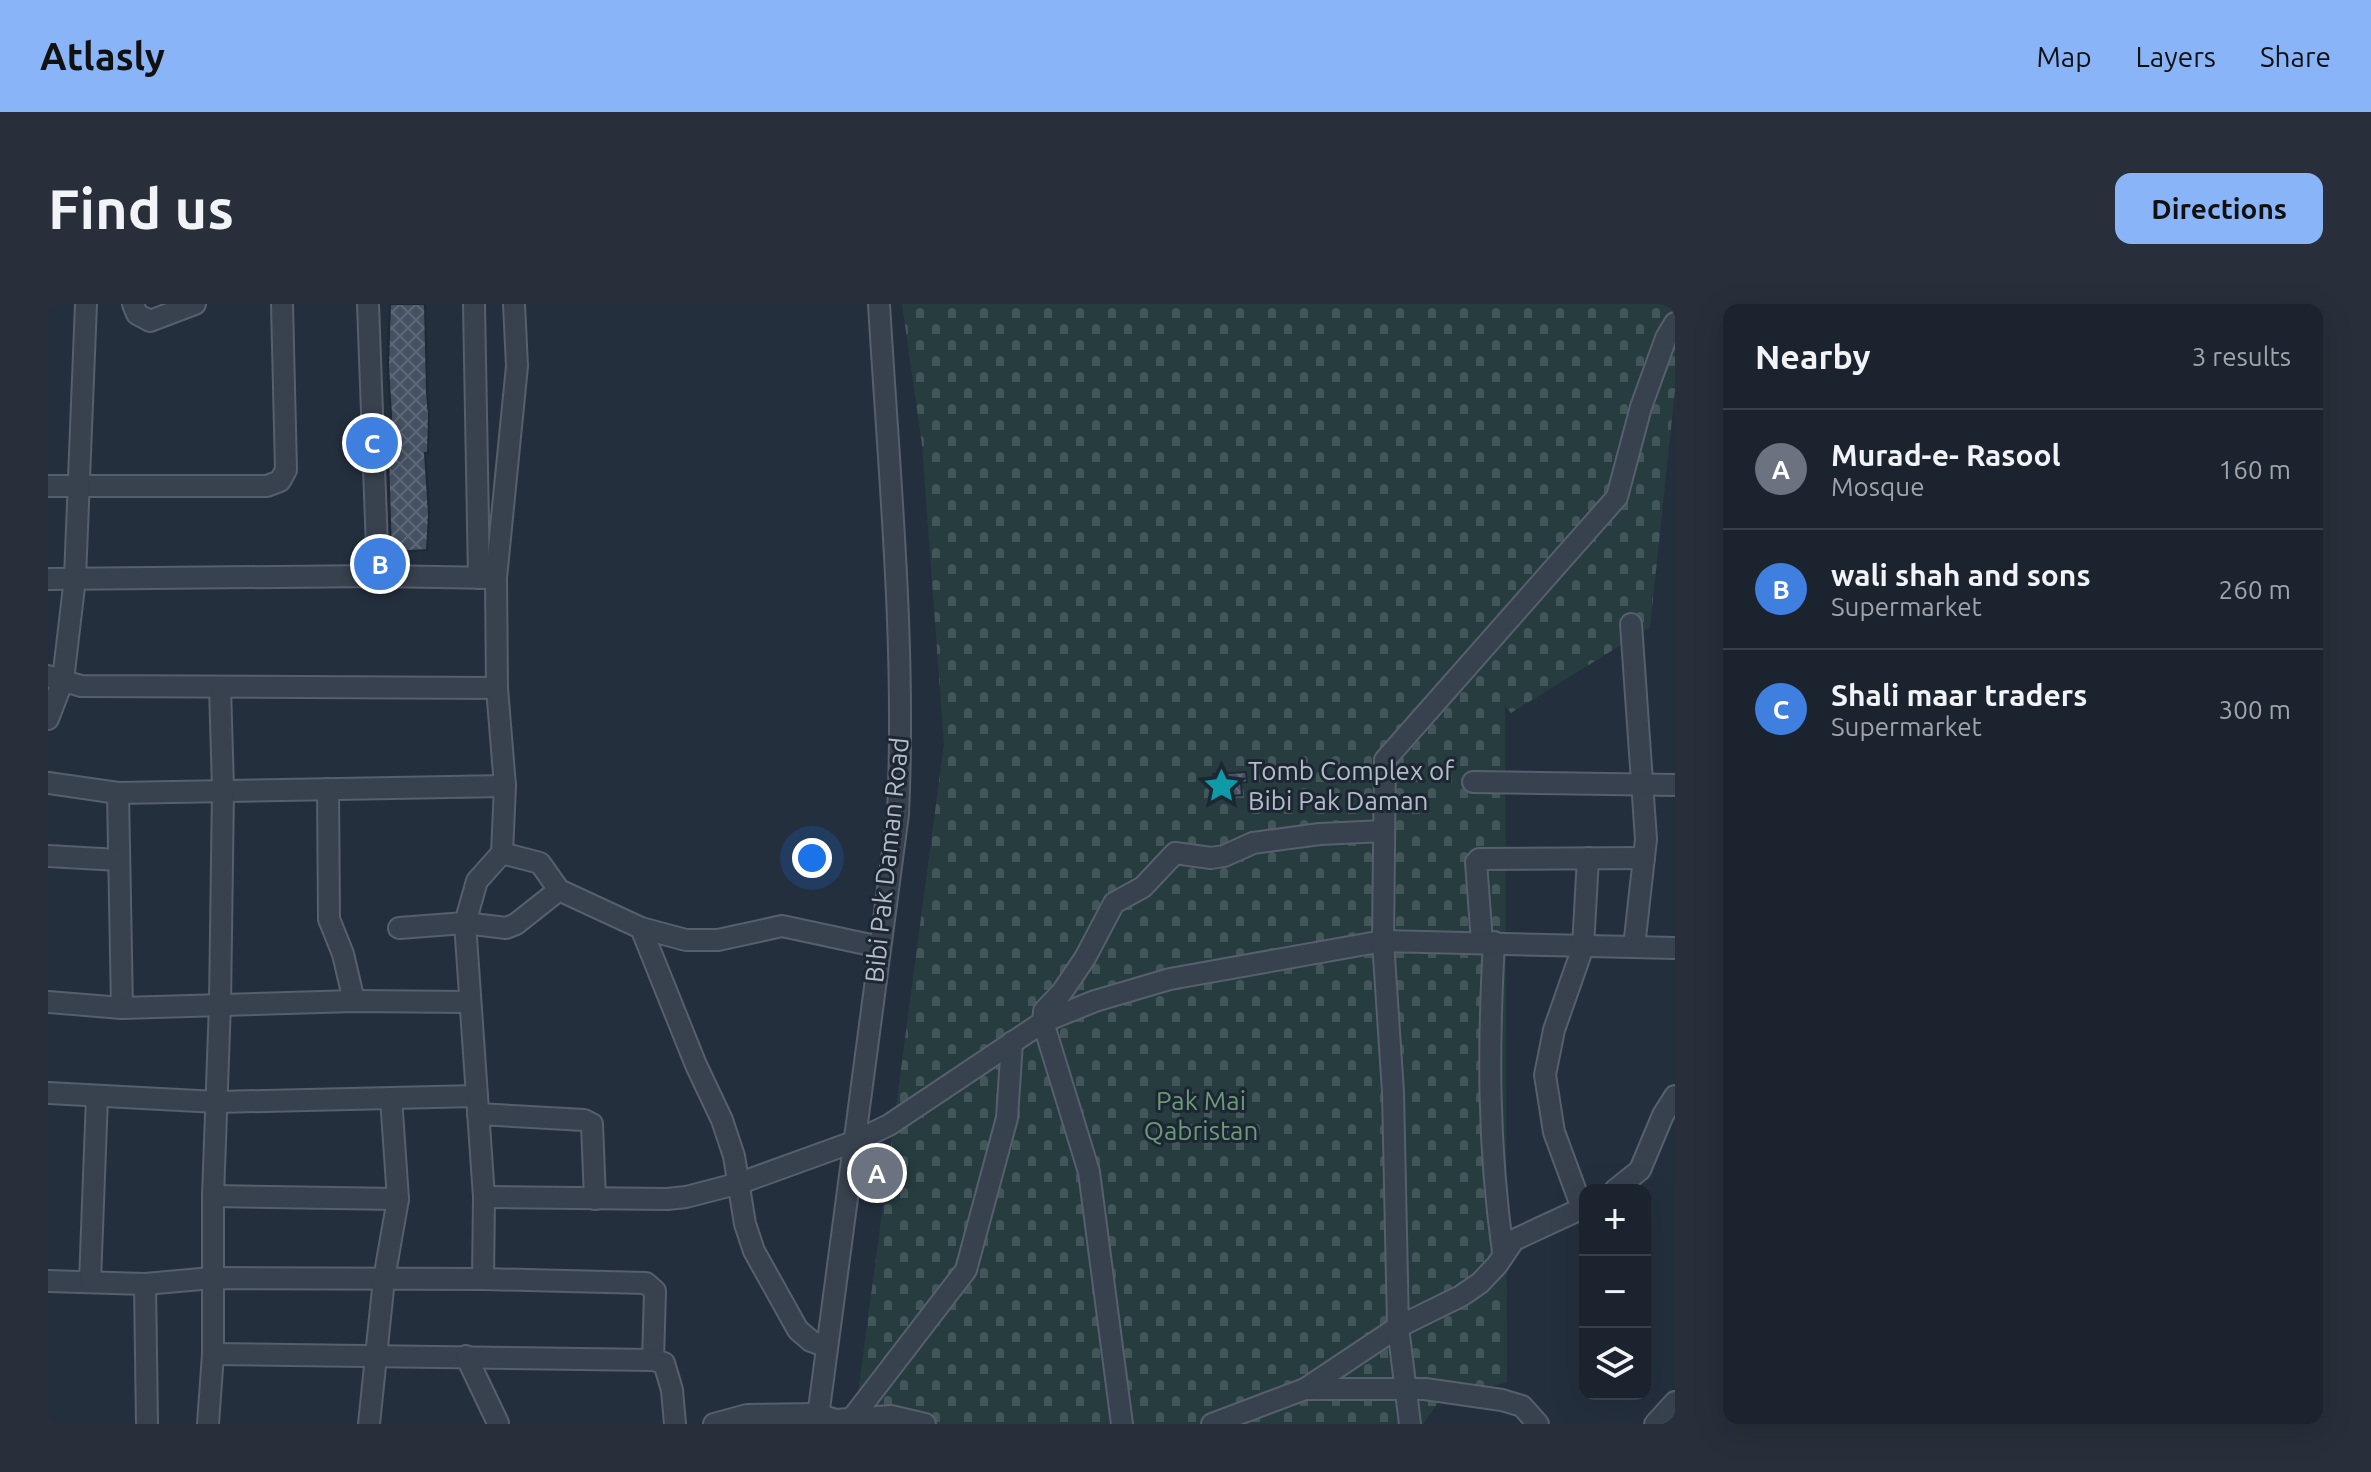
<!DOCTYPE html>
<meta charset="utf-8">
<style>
body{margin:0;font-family:Ubuntu,sans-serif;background:#282f3a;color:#f1f3f6}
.controls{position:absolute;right:24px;bottom:24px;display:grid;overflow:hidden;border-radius:16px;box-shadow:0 8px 32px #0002}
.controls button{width:72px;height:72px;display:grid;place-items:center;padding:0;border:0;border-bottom:2px solid #39404a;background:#1b232e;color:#f1f3f6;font:40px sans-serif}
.you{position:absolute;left:764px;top:554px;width:28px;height:28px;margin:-20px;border:6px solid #fff;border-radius:50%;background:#1a73e8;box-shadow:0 0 0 12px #1a73e833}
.badge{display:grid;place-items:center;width:52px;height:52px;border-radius:50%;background:#8ab4f8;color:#fff;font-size:26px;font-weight:700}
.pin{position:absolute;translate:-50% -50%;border:4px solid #fff;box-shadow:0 2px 8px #0006}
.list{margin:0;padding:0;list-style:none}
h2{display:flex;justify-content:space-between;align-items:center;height:104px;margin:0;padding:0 32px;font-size:34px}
h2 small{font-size:26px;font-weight:400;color:#a0a4aa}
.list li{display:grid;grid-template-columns:52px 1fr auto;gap:24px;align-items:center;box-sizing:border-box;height:120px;padding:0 32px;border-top:2px solid #39404a}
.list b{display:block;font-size:30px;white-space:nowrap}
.list p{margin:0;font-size:26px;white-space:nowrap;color:#a0a4aa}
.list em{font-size:26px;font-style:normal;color:#a0a4aa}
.icon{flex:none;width:44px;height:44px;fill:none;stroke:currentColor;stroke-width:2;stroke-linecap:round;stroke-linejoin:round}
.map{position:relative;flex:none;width:1627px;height:1120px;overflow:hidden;border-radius:16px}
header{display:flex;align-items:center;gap:48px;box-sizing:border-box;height:112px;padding:0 40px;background:#8ab4f8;color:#111}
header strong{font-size:38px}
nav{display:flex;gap:44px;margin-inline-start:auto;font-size:28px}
.intro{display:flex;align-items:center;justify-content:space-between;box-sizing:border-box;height:192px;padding:0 48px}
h1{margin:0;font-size:56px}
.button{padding:20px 36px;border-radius:16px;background:#8ab4f8;color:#111;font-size:28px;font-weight:700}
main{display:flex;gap:48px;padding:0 48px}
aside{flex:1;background:#1b232e;border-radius:16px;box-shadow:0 8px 32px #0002}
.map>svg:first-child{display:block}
.cemetery{fill:url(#cemetery-stones)}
.building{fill:url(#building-cross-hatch);stroke:#1f2835;stroke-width:2}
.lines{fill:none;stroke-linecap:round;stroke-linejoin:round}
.minor-casing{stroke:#565f6c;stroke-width:24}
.minor{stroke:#38414e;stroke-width:20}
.labels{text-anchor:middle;stroke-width:6;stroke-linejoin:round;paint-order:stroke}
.poi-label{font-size:26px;fill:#b4bcc9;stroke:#1d2633;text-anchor:start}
.street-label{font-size:26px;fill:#b4bcc9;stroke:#1d2633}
.park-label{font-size:26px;fill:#6b9a76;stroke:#1d2633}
</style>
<header>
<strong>Atlasly</strong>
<nav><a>Map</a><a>Layers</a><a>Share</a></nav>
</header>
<div class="intro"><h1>Find us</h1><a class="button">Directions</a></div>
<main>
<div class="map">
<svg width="1627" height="1120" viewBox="0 0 1627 1120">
<defs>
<pattern id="cemetery-stones" width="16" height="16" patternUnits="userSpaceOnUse" patternTransform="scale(2)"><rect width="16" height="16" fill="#263c3f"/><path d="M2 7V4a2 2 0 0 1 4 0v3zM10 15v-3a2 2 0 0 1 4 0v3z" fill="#435659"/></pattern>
<pattern id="building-cross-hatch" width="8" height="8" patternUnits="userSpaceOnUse" patternTransform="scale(2)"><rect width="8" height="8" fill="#455162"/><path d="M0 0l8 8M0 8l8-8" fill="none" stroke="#5d6877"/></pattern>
</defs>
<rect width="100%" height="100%" fill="#242f3e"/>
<path class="cemetery" d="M854,0H1627V86L1602,323L1463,409L1457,402L1459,1078L1390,1099L1375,1120H806L896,440L874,141Z"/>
<g class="building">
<path d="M342,0H377L379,89L381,111L380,149H377L381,210L379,246L343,248L340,152L343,111L340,62Z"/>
<path d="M1198,468L1199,478L1193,479L1194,491L1167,493L1165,470Z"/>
</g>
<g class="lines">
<defs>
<g id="minor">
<path d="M85,0L89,10L102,17L147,0"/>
<path d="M320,0L330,272"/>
<path d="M426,0L431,274"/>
<path d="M0,182H219L232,177L238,166L234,0"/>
<path d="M0,275L330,272L448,274"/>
<path d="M1583,320L1598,535L1586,643"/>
<path d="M0,372L33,382L449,384"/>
<path d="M0,415L15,376L27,274L38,0"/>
<path d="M1425,478L1627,481"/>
<path d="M0,479L70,489L457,482"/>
<path d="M280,485L281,615L295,650L306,697"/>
<path d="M70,489L74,704"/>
<path d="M454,549L492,559L511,586L593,624L638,636H670L734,622L832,643"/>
<path d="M0,552L71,556"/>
<path d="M351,624L417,619L458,624L468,620L511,586"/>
<path d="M593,624L648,761L674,816L686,852L697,920L706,947L750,1026L763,1037L779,1043"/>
<path d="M1434,638L1428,558L1431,555L1596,554"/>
<path d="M1446,638C1440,745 1440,842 1455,948"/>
<path d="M0,698L74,704L306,697L421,698"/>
<path d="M0,789L169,798L429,792"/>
<path d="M430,810L536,816L544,820L547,895"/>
<path d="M1567,886L1592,866L1615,811L1627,792"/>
<path d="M165,892L350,895"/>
<path d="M436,893L619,895L638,893L692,879L808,837L841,821L995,718L1047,697L1122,675L1335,637L1627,644"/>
<path d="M1534,904L1506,828L1497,771L1506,726L1535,643L1540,554"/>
<path d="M435,975L436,893L417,619L429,577L454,549L457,482L449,384L448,274L469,62L466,0"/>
<path d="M0,977L97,980L164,974L435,975L598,979L607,987L605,1056"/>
<path d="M42,978L49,793"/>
<path d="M97,980L99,1120"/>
<path d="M165,1050L605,1056L616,1059L624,1086L627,1120"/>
<path d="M418,1052L450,1119"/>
<path d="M1257,1085H1377L1454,1096L1474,1102L1490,1120"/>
<path d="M802,1117L918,966L959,814L964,738"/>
<path d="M160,1120L165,1050V892L172,700L175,485L172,383"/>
<path d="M321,1120L336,975L350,895L343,794"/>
<path d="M666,1120L699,1111L771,1110L787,1116L843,1112L877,1120"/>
<path d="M769,1120L850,510C858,340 841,170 831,0"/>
<path d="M1074,1120L1041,868L995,718L996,707L1014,688L1037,654L1066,599L1095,583L1127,549L1163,554L1176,552L1205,539L1272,530L1336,527"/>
<path d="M1164,1120L1257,1085L1350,1023L1413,992L1432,979L1449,961L1466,936L1537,903"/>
<path d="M1362,1120L1350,1023L1345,788L1335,637L1337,456L1569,193L1593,103L1618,34L1627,19"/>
<path d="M1607,1120L1627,1098"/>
</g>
</defs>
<use href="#minor" class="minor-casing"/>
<use href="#minor" class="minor"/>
</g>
<defs>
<symbol id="sight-bare" viewBox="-9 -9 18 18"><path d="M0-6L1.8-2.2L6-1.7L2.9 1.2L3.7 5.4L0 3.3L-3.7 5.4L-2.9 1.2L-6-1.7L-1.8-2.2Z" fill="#0f9aa8" stroke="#1d2633" stroke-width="2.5" paint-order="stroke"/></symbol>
</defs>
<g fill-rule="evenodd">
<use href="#sight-bare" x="1148" y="456" width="51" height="51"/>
</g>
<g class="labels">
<g class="poi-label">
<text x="1200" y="476">Tomb Complex of<tspan x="1200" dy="30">Bibi Pak Daman</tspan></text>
</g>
<g class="street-label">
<text transform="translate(839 556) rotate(-84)" y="9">Bibi Pak Daman Road</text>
</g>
<g class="park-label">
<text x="1153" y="806">Pak Mai<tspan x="1153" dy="30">Qabristan</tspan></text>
</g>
</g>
</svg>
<div class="controls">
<button>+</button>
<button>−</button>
<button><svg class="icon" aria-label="layers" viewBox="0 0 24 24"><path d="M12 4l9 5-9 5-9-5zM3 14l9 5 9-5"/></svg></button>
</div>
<div class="you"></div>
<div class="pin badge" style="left:829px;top:869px;background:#6b7280">A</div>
<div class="pin badge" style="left:332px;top:260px;background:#3f7fe0">B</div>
<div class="pin badge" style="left:324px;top:139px;background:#3f7fe0">C</div>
</div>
<aside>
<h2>Nearby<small>3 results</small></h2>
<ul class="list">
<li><span class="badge" style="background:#6b7280">A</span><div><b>Murad-e- Rasool</b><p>Mosque</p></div><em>160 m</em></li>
<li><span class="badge" style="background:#3f7fe0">B</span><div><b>wali shah and sons</b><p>Supermarket</p></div><em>260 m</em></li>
<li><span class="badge" style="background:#3f7fe0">C</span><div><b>Shali maar traders</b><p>Supermarket</p></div><em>300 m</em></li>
</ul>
</aside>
</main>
